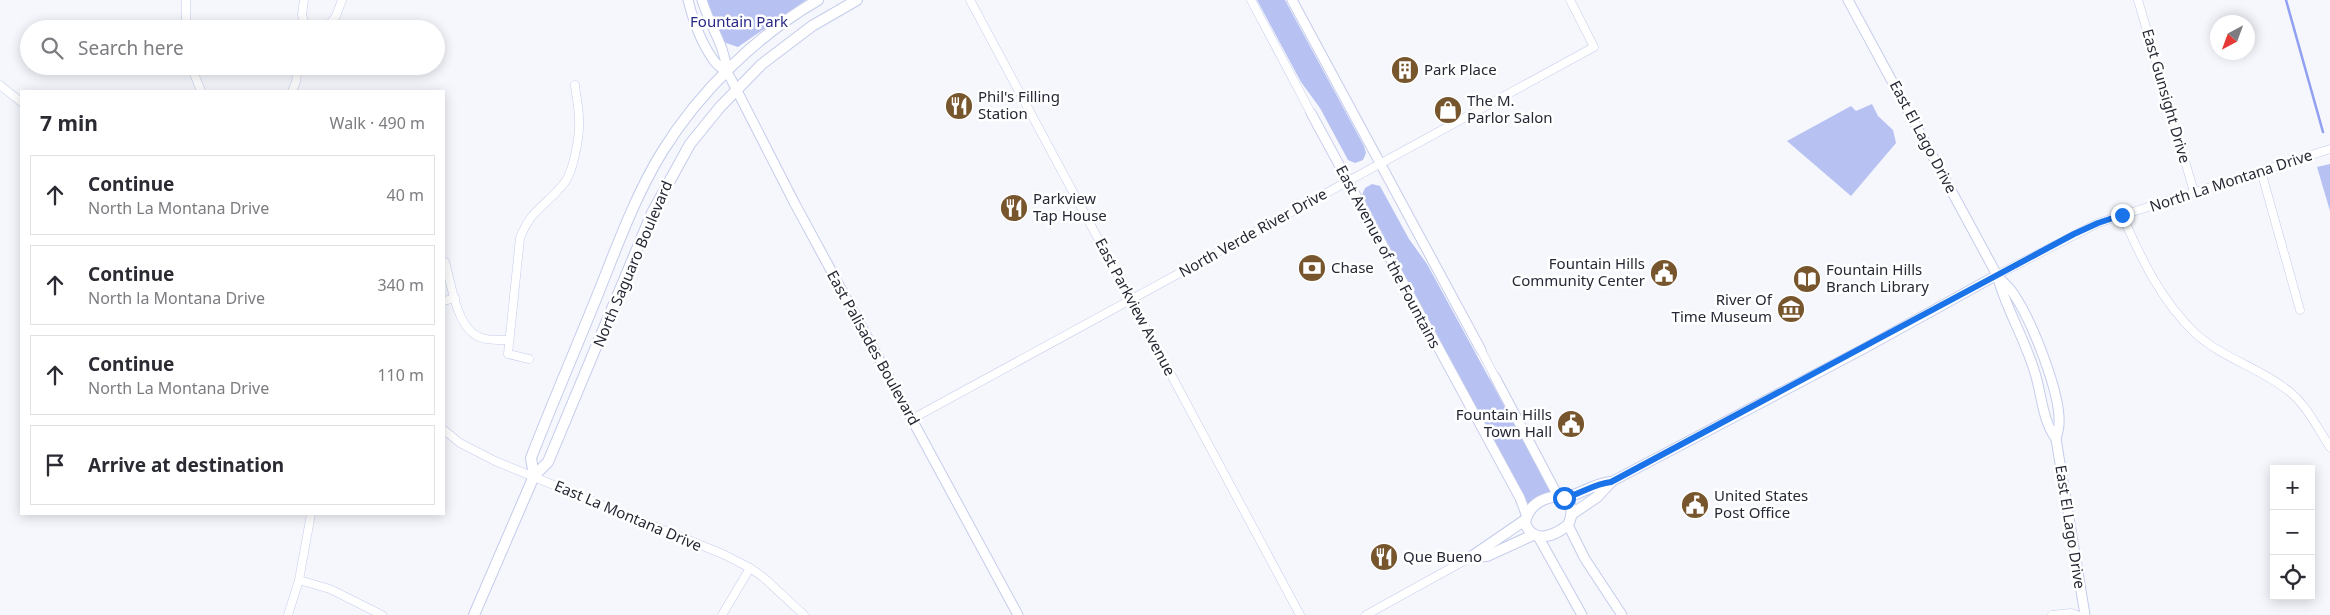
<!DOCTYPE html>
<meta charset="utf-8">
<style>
body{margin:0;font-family:"Noto Sans",sans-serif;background:#f2f2f3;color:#2b2b33}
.controls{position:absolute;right:15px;bottom:15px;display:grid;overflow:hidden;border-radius:0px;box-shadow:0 2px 12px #0003}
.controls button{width:45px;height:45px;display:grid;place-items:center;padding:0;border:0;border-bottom:1px solid #e1e1e2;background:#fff;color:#2b2b33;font:25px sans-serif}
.compass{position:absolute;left:2210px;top:15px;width:45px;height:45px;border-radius:50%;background:#fff;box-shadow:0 2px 12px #0003;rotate:221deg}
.stop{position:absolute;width:15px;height:15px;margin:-11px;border:4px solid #1a73e8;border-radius:50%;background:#fff}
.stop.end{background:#1a73e8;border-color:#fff;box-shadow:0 1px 5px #0008}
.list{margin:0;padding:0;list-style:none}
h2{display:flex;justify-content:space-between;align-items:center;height:65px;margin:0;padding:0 20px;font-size:21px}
h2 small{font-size:16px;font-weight:400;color:#7c7c81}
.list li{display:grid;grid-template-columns:32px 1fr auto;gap:15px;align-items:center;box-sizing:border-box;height:80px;margin:0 10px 10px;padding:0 10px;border:1px solid #e1e1e2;border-radius:0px}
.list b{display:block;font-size:19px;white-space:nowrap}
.list p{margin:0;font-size:16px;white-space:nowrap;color:#7c7c81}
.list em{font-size:16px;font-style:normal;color:#7c7c81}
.icon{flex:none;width:28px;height:28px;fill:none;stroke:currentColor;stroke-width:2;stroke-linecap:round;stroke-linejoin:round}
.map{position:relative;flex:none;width:2330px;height:615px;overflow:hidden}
.search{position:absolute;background:#fff;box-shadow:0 2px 12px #0003;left:20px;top:20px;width:425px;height:55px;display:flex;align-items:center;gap:12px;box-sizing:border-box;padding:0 18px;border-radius:28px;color:#7c7c81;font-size:19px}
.panel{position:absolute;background:#fff;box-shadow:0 2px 12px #0003;left:20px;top:90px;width:425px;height:425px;border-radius:0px}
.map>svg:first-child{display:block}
.green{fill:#b7c1f2}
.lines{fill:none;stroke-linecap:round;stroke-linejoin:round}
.stream{stroke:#91a0f2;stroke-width:2.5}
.minor-casing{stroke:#c4cceb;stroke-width:9}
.tertiary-casing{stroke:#c4cceb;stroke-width:11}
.secondary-casing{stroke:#c4cceb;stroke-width:12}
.minor{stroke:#fff;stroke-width:8}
.tertiary{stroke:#fff;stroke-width:9}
.secondary{stroke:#fff;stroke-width:10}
.route{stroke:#1a73e8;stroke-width:6}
.labels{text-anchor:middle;stroke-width:5;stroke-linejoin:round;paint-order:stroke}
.park-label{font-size:15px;fill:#282986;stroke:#fff}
.poi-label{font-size:15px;fill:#262935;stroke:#fff;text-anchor:start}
.street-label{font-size:15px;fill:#262935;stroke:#fff}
</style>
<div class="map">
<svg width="2330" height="615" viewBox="0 0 2330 615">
<rect width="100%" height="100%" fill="#f5f7fd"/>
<g class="green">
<path d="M706,0H806L738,47L726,43L722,39Z"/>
<path d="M1257,0H1285L1364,146L1366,153L1363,160L1355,163L1348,160L1320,108L1301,82Z"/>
<path d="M1872,104L1878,116L1893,130L1896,143L1851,196L1787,141L1851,106L1856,111Z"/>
<path d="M2330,164V211L2317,167Z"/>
<path d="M1372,184L1380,186L1409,239L1427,264L1551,492L1538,496L1526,506L1523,496L1362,195L1365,188Z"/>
</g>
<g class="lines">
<path class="stream" d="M2286,0L2323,132"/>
<defs>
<g id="minor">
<path d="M304,0L302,15L306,29"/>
<path d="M970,0L1300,615"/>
<path d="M1251,0L1311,113"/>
<path d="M2138,0L2194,192"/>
<path d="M186,29V0"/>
<path d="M326,29L336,16L342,0"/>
<path d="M191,66L201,91"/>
<path d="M0,85L21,102"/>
<path d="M292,91L296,82L298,66"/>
<path d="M2261,171L2300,310"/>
<path d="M2122,215C2141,258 2161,301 2196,334C2224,359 2261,368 2290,392C2307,406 2318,429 2330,447"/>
<path d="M445,262C451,282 456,322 474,334C483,341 497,340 508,340"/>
<path d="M1997,275L2098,223L2330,149"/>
<path d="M444,301L455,298"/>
<path d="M1481,350L1495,377"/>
<path d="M529,359L508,354L520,238C532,207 547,206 565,182C574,170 580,134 579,119C579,108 576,96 575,85"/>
<path d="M912,419L1594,47L1570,0"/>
<path d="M444,430L460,443L495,461L725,555L750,568L763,577L804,615"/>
<path d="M299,580L330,589L382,615"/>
<path d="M288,615L299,580L311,514"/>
<path d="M722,615L750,568"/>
<path d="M1366,615L1471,557"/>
<path d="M2052,615L2071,613L2077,615"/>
</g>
<g id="tertiary">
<path d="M688,0C693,20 702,45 715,62C720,68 727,71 731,79L795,204L1018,615"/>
<path d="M702,0C710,27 725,45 727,72"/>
<path d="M1292,0L1481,350"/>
<path d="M1848,0L1997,275C2006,309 2025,339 2035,373C2042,396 2042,419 2056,439"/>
<path d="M1311,113L1520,498L1526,514"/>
<path d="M1997,276C2002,281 2009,287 2013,293C2031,319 2061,393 2059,424C2059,429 2057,434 2056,439L2085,615"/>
<path d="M1495,377L1558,496"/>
<path d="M1611,482L1865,348L1997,275"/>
<path d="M1568,525L1585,559L1622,615"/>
<path d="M1539,538L1582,615"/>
</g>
<g id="secondary">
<path d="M534,476L531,458C550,409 571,360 591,311C613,258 632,201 662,152C700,91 756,36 818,0"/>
<path d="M1558,496C1573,500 1574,512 1568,525C1554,536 1533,545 1525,523C1528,506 1541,498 1558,496Z"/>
<path d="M1564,498C1581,494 1593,484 1611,482"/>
<path d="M1572,514L1597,497L1611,482"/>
<path d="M1471,557L1487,556L1533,535"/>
<path d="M1471,557L1525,520"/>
<path d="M474,615L534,476L548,462L652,213L690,144L720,107L762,64L812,26L857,0"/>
</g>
</defs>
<use href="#minor" class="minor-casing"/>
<use href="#tertiary" class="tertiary-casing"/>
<use href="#secondary" class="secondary-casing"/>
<use href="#minor" class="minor"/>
<use href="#tertiary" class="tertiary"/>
<use href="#secondary" class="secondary"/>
</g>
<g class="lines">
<path class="route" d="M1564,498C1581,494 1593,484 1611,482L2074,234L2098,223L2122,215"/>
</g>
<defs>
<symbol id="building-disc" viewBox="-11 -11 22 22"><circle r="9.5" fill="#77552d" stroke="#fff"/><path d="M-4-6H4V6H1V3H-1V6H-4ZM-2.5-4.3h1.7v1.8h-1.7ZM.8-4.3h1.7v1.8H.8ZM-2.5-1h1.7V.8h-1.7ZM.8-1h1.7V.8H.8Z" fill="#fff"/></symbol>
<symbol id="restaurant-disc" viewBox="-11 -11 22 22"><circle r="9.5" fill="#77552d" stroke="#fff"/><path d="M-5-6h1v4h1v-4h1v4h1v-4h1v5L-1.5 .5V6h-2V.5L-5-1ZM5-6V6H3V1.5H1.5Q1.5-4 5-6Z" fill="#fff"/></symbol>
<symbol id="shop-disc" viewBox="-11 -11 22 22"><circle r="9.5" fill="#77552d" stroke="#fff"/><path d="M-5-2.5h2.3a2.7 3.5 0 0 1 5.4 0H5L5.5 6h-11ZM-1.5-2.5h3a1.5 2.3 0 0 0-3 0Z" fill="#fff"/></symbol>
<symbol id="bank-disc" viewBox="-11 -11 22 22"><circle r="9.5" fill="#77552d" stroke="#fff"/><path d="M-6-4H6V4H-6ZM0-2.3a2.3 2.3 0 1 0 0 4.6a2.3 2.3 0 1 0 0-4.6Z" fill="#fff"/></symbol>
<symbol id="civic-disc" viewBox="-11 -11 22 22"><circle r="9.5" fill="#77552d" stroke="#fff"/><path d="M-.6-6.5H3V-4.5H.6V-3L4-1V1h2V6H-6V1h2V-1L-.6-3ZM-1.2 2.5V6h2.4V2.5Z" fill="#fff"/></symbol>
<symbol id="library-disc" viewBox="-11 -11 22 22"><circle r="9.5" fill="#77552d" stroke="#fff"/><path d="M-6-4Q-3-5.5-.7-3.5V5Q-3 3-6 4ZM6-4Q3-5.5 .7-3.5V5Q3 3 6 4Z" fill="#fff"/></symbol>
<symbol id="museum-disc" viewBox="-11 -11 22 22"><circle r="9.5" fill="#77552d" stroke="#fff"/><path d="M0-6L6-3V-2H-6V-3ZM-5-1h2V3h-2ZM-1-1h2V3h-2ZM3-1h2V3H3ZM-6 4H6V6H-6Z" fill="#fff"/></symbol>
</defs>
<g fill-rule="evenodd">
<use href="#building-disc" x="1389" y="54" width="32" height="32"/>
<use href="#restaurant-disc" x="943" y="90" width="32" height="32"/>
<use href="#shop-disc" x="1432" y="94" width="32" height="32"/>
<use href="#restaurant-disc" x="998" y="192" width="32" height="32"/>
<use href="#bank-disc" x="1296" y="252" width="32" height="32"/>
<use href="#civic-disc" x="1648" y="257" width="32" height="32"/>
<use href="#library-disc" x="1791" y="263" width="32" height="32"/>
<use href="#museum-disc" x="1775" y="293" width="32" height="32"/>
<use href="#civic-disc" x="1555" y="408" width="32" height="32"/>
<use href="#civic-disc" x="1679" y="489" width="32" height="32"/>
<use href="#restaurant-disc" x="1368" y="541" width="32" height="32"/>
</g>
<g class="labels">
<g class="park-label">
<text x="739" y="27">Fountain Park</text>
</g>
<g class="poi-label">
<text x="1424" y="75">Park Place</text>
<text x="978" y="102">Phil's Filling<tspan x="978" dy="17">Station</tspan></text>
<text x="1467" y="106">The M.<tspan x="1467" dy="17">Parlor Salon</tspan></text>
<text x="1033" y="204">Parkview<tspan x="1033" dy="17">Tap House</tspan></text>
<text x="1645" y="269" text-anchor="end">Fountain Hills<tspan x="1645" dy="17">Community Center</tspan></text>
<text x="1331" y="273">Chase</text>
<text x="1826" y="275">Fountain Hills<tspan x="1826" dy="17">Branch Library</tspan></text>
<text x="1772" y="305" text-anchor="end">River Of<tspan x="1772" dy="17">Time Museum</tspan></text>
<text x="1552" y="420" text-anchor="end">Fountain Hills<tspan x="1552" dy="17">Town Hall</tspan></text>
<text x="1714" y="501">United States<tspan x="1714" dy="17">Post Office</tspan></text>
<text x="1403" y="562">Que Bueno</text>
</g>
<g class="street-label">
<text transform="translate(2166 96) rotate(74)" y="5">East Gunsight Drive</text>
<text transform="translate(1923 137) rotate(62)" y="5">East El Lago Drive</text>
<text transform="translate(2231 181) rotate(-18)" y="5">North La Montana Drive</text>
<text transform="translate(1253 233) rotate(-29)" y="5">North Verde River Drive</text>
<text transform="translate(1388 257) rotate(62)" y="5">East Avenue of the Fountains</text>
<text transform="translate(633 264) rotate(-67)" y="5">North Saguaro Boulevard</text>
<text transform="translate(1135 307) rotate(62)" y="5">East Parkview Avenue</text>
<text transform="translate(873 348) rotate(61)" y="5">East Palisades Boulevard</text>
<text transform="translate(628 516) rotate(23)" y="5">East La Montana Drive</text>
<text transform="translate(2070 527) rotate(81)" y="5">East El Lago Drive</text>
</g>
</g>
</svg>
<div class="controls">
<button>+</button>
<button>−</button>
<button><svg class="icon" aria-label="locate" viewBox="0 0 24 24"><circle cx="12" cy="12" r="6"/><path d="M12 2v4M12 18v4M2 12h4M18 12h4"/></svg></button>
</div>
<svg class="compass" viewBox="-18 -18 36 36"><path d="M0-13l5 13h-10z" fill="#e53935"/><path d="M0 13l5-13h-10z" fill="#7c7c81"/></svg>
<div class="stop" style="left:1564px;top:498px"></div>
<div class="stop end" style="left:2122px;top:215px"></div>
<div class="search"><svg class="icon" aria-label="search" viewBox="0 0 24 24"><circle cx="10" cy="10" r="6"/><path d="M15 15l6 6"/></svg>Search here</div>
<section class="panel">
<h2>7 min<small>Walk · 490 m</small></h2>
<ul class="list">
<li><svg class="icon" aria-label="ahead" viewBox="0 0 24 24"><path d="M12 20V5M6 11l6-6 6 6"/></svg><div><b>Continue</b><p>North La Montana Drive</p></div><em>40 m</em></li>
<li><svg class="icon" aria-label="ahead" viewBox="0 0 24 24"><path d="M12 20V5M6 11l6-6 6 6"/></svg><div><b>Continue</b><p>North la Montana Drive</p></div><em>340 m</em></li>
<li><svg class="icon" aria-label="ahead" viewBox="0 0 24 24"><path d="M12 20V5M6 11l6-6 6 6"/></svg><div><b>Continue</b><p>North La Montana Drive</p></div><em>110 m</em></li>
<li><svg class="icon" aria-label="arrive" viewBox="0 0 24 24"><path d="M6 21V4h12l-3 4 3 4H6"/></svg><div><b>Arrive at destination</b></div></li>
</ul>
</section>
</div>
